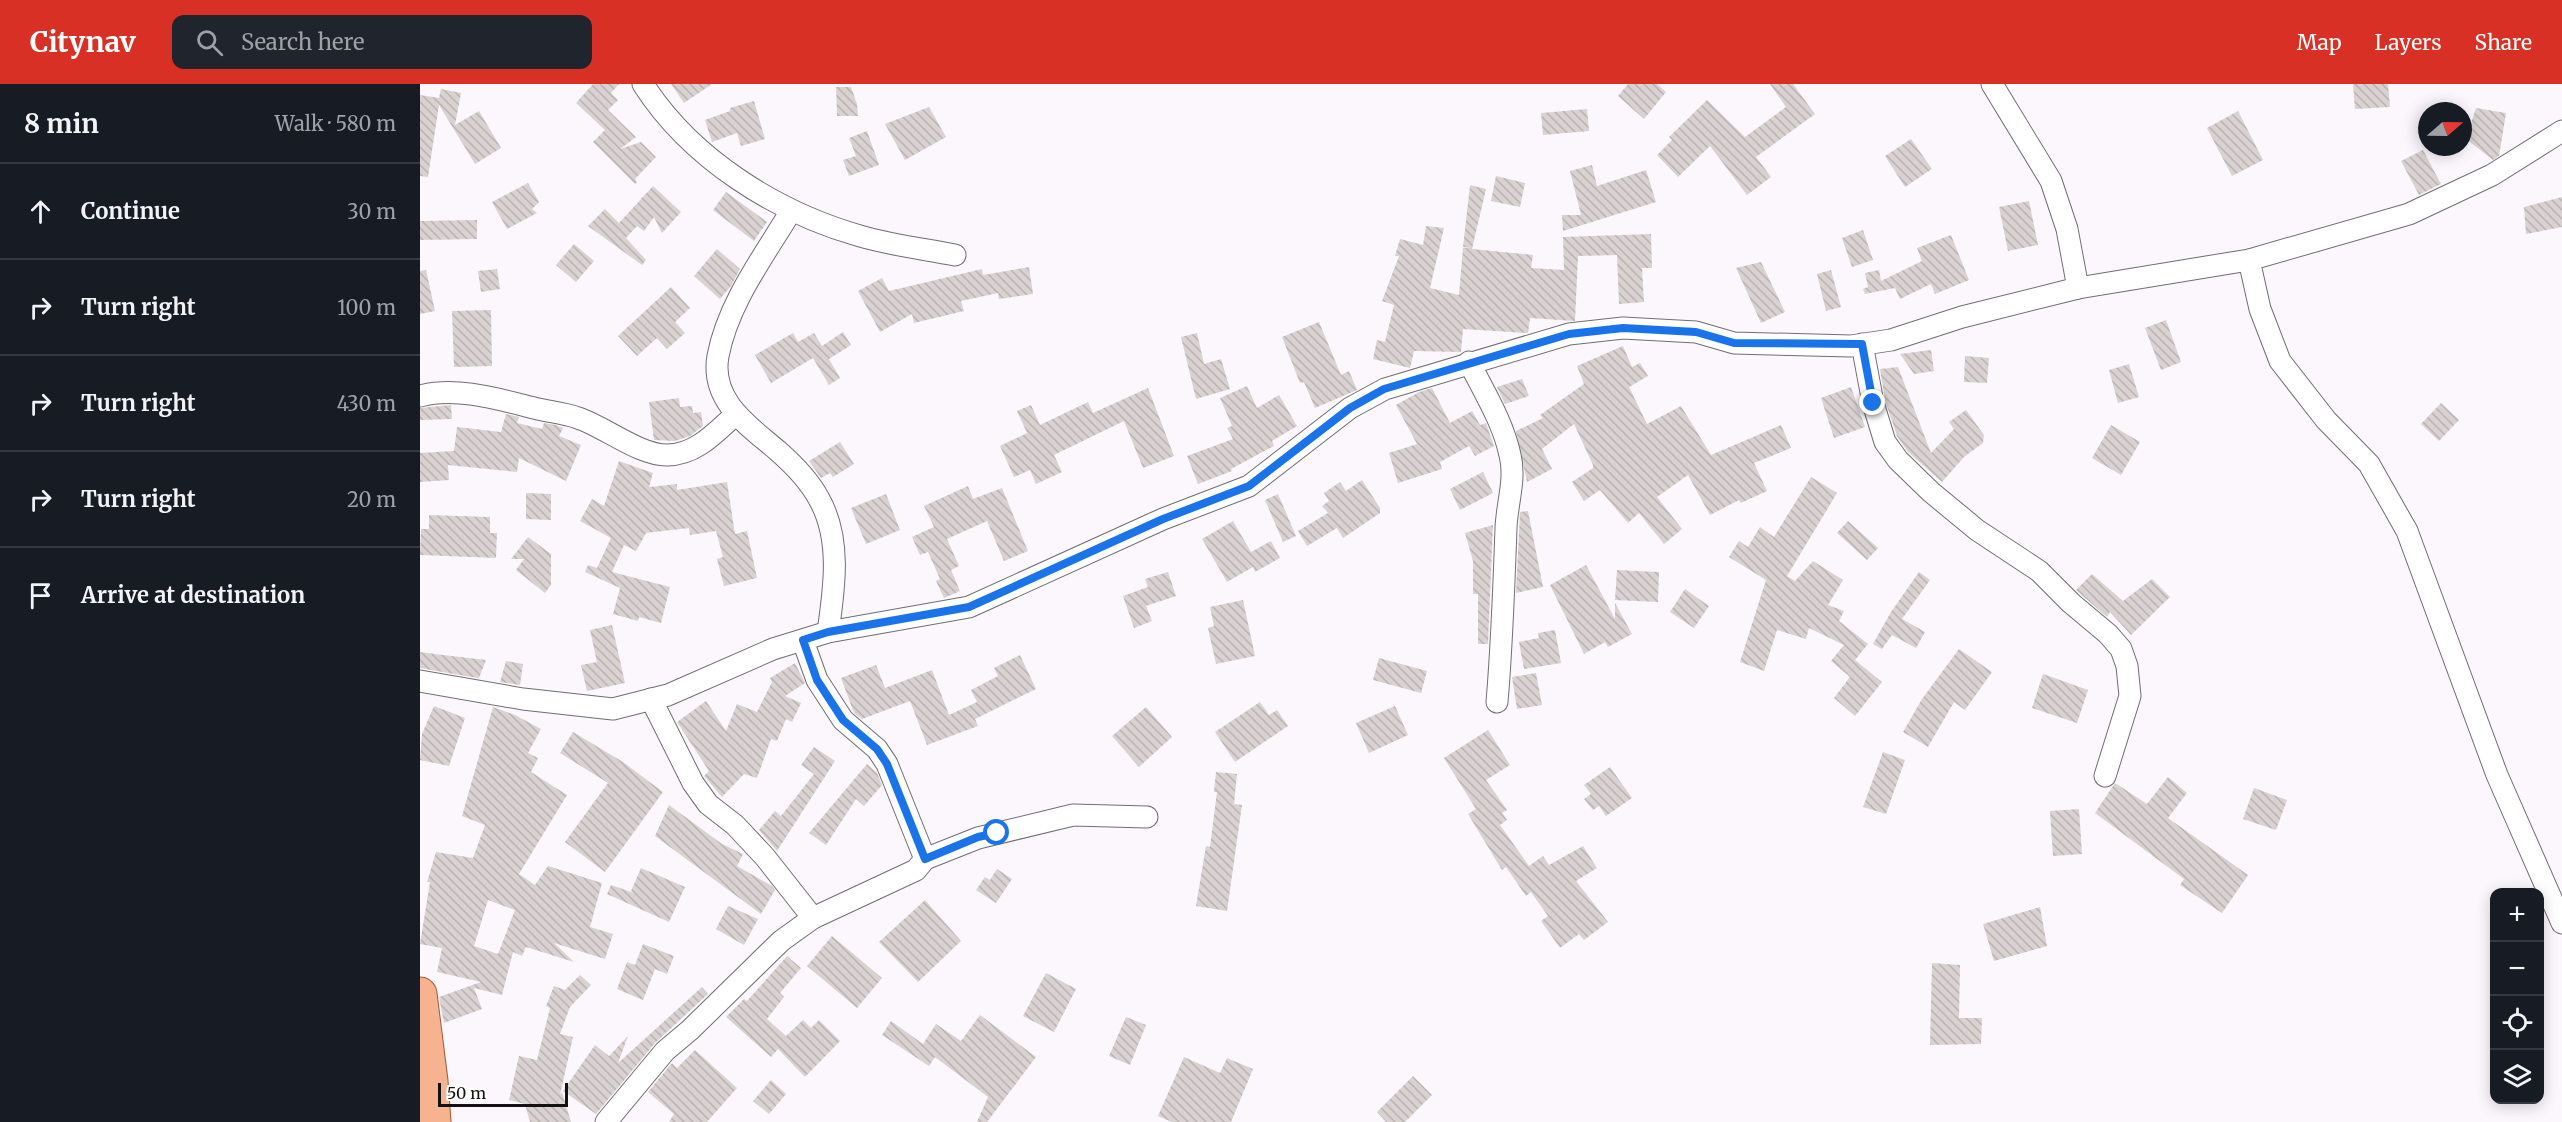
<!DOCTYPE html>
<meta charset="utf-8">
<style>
body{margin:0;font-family:Merriweather,serif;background:#20242c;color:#f1f3f6}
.controls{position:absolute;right:18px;bottom:18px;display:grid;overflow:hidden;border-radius:12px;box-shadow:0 3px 15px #0003}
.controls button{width:54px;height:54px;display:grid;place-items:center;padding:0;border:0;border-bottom:2px solid #363941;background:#171b24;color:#f1f3f6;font:30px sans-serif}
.compass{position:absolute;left:1998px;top:18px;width:54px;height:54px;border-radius:50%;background:#171b24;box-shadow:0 3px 15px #0003;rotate:70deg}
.scale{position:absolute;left:18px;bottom:15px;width:130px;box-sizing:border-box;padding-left:6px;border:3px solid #131213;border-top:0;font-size:16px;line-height:21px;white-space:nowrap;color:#131213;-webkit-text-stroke:4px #fff;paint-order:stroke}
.stop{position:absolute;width:18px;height:18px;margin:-14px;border:4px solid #1a73e8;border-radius:50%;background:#fff}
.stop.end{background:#1a73e8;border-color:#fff;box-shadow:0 2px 6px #0008}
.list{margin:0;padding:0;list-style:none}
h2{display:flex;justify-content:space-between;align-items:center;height:78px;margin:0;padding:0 24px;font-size:26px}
h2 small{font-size:20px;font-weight:400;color:#9ea1a6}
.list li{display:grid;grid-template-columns:39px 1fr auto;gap:18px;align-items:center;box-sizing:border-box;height:96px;padding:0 24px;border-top:2px solid #363941}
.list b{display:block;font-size:22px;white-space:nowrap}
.list em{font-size:20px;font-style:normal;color:#9ea1a6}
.icon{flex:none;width:33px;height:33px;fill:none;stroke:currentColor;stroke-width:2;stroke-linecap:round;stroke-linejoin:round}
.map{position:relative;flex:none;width:2142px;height:1038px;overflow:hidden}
header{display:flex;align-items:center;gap:36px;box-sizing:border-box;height:84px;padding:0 30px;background:#d93025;color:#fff}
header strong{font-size:28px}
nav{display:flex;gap:33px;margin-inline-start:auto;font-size:21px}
.search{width:420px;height:54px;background:#20242c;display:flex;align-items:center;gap:15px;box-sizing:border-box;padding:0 21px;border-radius:12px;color:#9ea1a6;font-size:22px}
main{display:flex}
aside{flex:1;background:#171b24}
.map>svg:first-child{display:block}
.building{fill:url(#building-back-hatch);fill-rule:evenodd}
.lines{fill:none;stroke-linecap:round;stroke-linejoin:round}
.street-casing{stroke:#706e72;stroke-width:23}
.primary-casing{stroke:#a35933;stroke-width:35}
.street{stroke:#fff;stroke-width:21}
.primary{stroke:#f7b28f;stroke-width:33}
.route{stroke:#1a73e8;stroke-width:8}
</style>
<header>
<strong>Citynav</strong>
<div class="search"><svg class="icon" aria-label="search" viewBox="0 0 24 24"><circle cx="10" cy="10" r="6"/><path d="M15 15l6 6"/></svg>Search here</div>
<nav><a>Map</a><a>Layers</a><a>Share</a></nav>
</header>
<main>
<aside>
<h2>8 min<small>Walk · 580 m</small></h2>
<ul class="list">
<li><svg class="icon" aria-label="ahead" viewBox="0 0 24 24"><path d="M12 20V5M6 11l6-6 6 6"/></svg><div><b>Continue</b></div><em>30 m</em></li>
<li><svg class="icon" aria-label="right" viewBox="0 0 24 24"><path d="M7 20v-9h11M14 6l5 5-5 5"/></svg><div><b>Turn right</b></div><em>100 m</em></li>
<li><svg class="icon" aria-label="right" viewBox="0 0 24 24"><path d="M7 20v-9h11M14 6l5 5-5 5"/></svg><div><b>Turn right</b></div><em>430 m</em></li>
<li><svg class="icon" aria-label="right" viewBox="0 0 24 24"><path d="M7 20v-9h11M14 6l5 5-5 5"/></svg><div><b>Turn right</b></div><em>20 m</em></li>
<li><svg class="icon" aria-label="arrive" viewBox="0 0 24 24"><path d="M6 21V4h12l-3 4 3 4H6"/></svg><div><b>Arrive at destination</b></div></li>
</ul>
</aside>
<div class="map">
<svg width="2142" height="1038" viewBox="0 0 2142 1038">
<defs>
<pattern id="building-back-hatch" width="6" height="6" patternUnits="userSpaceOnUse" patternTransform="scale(1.5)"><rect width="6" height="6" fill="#d9d2d1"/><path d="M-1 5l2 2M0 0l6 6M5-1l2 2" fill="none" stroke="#b9b3b3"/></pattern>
</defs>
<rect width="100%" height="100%" fill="#fbf7fd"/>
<g class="building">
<path d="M173,0H199L191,9L198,16L188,26L216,53L200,65L221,58L236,73L215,95L217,98L215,100L173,58L185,46L156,19Z"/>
<path d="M251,0H292L264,19Z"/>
<path d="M1208,0H1237L1246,8L1224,35L1198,12Z"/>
<path d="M1350,0H1373L1395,30L1336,73L1351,93L1327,111L1290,62L1258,93L1237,71L1252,56L1249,53L1287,16L1325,53L1366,23Z"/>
<path d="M1933,0H1968L1970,23L1935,25Z"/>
<path d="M416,3H431L437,20L438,32H417Z"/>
<path d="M21,5L41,9L35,41L59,27L81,64L55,80L19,21L8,93L0,92V11L19,14Z"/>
<path d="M334,17L345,55L321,62L317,49L292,58L285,36L310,27V24Z"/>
<path d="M509,23L526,53L485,76L465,40Z"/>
<path d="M2056,24L2086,29L2079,72L2073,76L2046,55Z"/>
<path d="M1167,25L1169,47L1123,51L1121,29Z"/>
<path d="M1818,27L1843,76L1812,92L1787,44Z"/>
<path d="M447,47L459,81L429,92L423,76L436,72L429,54Z"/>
<path d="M1491,55L1512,85L1485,103L1465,72Z"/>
<path d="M2003,66L2021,100L1999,111L1981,77Z"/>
<path d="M1172,81L1177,102L1226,86L1236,118L1143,147L1142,131H1161L1150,87Z"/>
<path d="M1076,92L1105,99L1100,123L1071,117Z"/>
<path d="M108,99L119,118L112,125L117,129L87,145L72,118Z"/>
<path d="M1050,101L1066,105L1052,165L1113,171L1111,184L1144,186L1143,153L1231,150L1232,184H1222L1224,218L1199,220L1197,171L1158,172L1155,237L1110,234L1108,249L1043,245L1041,268L994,267L990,284L953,275L957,256L965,258L974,221L962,217L979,172H975L980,155L1003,161L1006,142L1024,144L1010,204L1039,211L1043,164H1050L1043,163Z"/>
<path d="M233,102L261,128L242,149L234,133L224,147L217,142L206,154L226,176L222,181L168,142L185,125L199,139Z"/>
<path d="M306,108L347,138L334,157L293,126Z"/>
<path d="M2142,113V143L2106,150L2104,123Z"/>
<path d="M1609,117L1618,161L1588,167L1579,123Z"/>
<path d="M57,136V155L0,156V137Z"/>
<path d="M1443,146L1453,176L1432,183L1422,154Z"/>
<path d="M1531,151L1549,196L1515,210L1511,200L1480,215L1475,204L1445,210L1443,205L1448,203L1445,189L1459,186L1461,197L1502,177L1497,164Z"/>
<path d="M154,160L174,177L156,198L136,181Z"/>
<path d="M297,165L320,185L311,202L300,215L274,192Z"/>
<path d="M1341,178L1365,228L1341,239L1316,184Z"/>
<path d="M609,183L613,210L579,215L578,209L541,217L544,227L494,239L492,230L460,248L438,207L462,194L469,207L562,185L563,191Z"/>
<path d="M77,185L80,205L61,208L58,187Z"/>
<path d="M6,186L15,227L0,230V187Z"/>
<path d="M1411,186L1421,223L1406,227L1397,190Z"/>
<path d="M251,203L270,224L255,238L265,249L247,265L237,254L217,272L198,252Z"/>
<path d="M71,226L72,282L34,283L32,227Z"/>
<path d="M1746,236L1761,278L1741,286L1725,244Z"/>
<path d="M899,238L921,291L929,287L937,306L895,324L884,298L880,299L862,253Z"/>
<path d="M423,248L431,261L409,275L420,294L409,301L393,274L351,299L335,271L373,249L378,258L394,249L402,262Z"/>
<path d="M777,249L784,280L801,275L810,305L776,315L761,253Z"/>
<path d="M1203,262L1212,283L1220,279L1228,292L1209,303L1227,340L1261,322L1291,371L1361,341L1371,364L1334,379L1347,407L1321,419L1319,416L1290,431L1268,391L1237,413L1262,445L1244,460L1219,429L1208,439L1180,406L1164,417L1152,398L1173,384V381L1154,340L1122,365L1132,385L1107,398L1096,347L1123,334L1120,331L1164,300L1157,282Z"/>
<path d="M1511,266L1514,287L1494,290L1480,270Z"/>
<path d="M1545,272L1569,274L1567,299L1544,298Z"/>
<path d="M1709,280L1719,313L1698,319L1689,286Z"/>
<path d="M1478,283L1511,369L1534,345L1529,338L1546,326L1564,351L1563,359L1544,373L1522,398L1488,368L1477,352L1465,316L1460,285Z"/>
<path d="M1102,295L1109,312L1085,320L1077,303Z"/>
<path d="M827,302L837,324L859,311L877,342L852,357L854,362L811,385L812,387L778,400L767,372L813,355L807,344L812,342L800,314Z"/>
<path d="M1431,303L1445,343L1414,354L1401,314Z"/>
<path d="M728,304L754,372L723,384L704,337L634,371L642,388L616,400L610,386L594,393L580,362L607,349L597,327L611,321L620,341L668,318L673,329Z"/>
<path d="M1012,304L1030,339L1052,327L1060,341L1066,339L1074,362L1055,372L1049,362L1020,378L1022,385L978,399L969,369L997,360L976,321L999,308Z"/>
<path d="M259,314L260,323L272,322L273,329L281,328L283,342L270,352L255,357L234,356L229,318Z"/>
<path d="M2021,319L2039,336L2019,357L2001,340Z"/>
<path d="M31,321L32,335L0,336V324Z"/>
<path d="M86,330L99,333L97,339L122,345L124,339L136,341L143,344L139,352L161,361L146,397L99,374L97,388L28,381L29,396L0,398V369L34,367L37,343L81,348Z"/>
<path d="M1691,341L1720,358L1701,391L1672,374Z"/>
<path d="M420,358L434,380L413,393L410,389L401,394L389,377Z"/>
<path d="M199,377L233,389L229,403L257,400V406L307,398L315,450L327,447L337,494L304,502L297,475L303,473L296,447L270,451L269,444L226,449L216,467L204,461L192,488L250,503L241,539L219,533L218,537L193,530L200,504L165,488L168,481L177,484L191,454L160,437L172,415L184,422Z"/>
<path d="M1063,388L1073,409L1040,426L1030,405Z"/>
<path d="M1391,393L1417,409L1367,492L1375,497L1393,477L1423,496L1408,521L1424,527L1419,537L1448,560L1435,576L1462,598L1435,632L1414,614L1430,593L1411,577L1424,561L1389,544L1386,555L1357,546L1344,587L1320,578L1346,496L1309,473L1319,457L1328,463L1340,443L1354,453Z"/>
<path d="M942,396L960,424V429L923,454L917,444L887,462L878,447L908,429L902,422L909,417L904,409L920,398L926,407Z"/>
<path d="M548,402L553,415L582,404L608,467L584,477L567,437L527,455L539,482L531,486L540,507L524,514L516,497L520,495L508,468L500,471L492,453L514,443L504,422Z"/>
<path d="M106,409L131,410V436L106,435Z"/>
<path d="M466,410L480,446L446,460L431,424Z"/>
<path d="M858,410L876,452L863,458L845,416Z"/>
<path d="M1108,427L1123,503L1096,509L1100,428Z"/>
<path d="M9,431L70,433V449H77L76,474L0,471L1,445H9Z"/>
<path d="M813,437L831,468L851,457L860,474L835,488L833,483L807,498L782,455Z"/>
<path d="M1428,437L1458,464L1447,476L1417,449Z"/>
<path d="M1073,441L1068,560H1058V510H1053V477L1045,449Z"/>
<path d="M108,453L131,470V501L125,509L96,486L104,475H91Z"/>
<path d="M1166,481L1195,535V519L1212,550L1188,563L1185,558L1164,570L1130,501Z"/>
<path d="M1197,486L1239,488L1238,518L1195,516Z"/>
<path d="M748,488L756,512L726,522L732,537L714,544L703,512L728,503L725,495Z"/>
<path d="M1499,488L1510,496L1482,535L1505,548L1496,564L1472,551L1462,565L1453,560L1471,528Z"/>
<path d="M1672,490L1703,517L1732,495L1750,513L1711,551L1690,528L1687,533L1656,506Z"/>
<path d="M1265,505L1289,522L1274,544L1250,528Z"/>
<path d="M823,516L835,572L796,580L788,544L794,542L790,523Z"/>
<path d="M192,541L205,599L167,607L161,581L177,578L170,546Z"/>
<path d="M1135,546L1141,579L1104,585L1099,558L1119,554L1118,549Z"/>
<path d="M1539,565L1572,588L1545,626L1534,618L1508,663L1483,648L1502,615Z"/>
<path d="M0,568L23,571L66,576L59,594L45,592L0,584Z"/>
<path d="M600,571L616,605L555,635L558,642L507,661L490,617L442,635L434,629L421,594L456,581L465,604L512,586L529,631L557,618L551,606L578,592L574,584Z"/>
<path d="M959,574L1007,587L1001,609L953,596Z"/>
<path d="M86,577L103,580L100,601L80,598Z"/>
<path d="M375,579L385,599L365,612L381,619L372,638L366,635L357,657L351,655L337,694L324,690L302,713L284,692L289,687L257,638L286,617L306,647L317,620L337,628L352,598L350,594Z"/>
<path d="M1116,589L1122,621L1097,625L1092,593Z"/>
<path d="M1623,590L1668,606L1657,639L1612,624Z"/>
<path d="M840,618L849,631L857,626L868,642L815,678L795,648Z"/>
<path d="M14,622L45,634L29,682L0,676L2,650Z"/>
<path d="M975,622L988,651L949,669L936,639Z"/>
<path d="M73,623L95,631L121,645L108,669L118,674L111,688L147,711L99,790L115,801L128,782L182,799L170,843L193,850L185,875L134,859L154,878L106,863L102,872L93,868L82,911L54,904L62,925L24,939L19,913L61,898L17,888L22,864L0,860L10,798H7L16,768L53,774L65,741L42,732ZM68,816L95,826L78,870L54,862Z"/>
<path d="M726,623L752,653L719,683L692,652Z"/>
<path d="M1068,646L1090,681L1066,696L1087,726L1082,729L1087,736L1080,741L1109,782L1123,772L1129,781L1163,762L1177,784L1156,797L1188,838L1164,856L1159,850L1140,864L1121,837L1128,832L1111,808L1106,812L1086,783L1082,786L1048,730L1056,725L1024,674Z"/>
<path d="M153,648L203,678L243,708L185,788L145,758L188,699L140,669Z"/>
<path d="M394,663L415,677L357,767L339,746L355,727L361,732L394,690L381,681Z"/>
<path d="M1463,668L1485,676L1466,730L1443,723Z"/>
<path d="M447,680L457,689L462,701L444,722L436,715L406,761L389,749Z"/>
<path d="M1190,683L1212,714L1186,732L1179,722L1173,726L1164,715L1171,710L1164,701Z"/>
<path d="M796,688L817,690L814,720L822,721L807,827L776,822L786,762L790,763L797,708H794Z"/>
<path d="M1748,693L1767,709L1748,734L1828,791L1802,829L1760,801L1764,795L1675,729L1695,699L1727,720Z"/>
<path d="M1834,704L1867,716L1856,746L1823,735Z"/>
<path d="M249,721L302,760L323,770L317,782L352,802L355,806L341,830L235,752Z"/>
<path d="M1659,725L1662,770L1633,772L1630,727Z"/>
<path d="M221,784L265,803L249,838L187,810L191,801L214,809L211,807Z"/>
<path d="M577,785L592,795L576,819L556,806L565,793L570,796Z"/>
<path d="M505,816L541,857L498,898L459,858Z"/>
<path d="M308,822L338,835L324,861L296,845Z"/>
<path d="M1620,823L1627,862L1574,877L1563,840Z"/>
<path d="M412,852L462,894L437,924L387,882Z"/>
<path d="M223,860L254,872L247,890L235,885L223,916L197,905L207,878L215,881Z"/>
<path d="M367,872L381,884L360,909L364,913L347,935L366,952L383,936L391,944L399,936L420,957L385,993L358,965L351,973L306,933L324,915L327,917Z"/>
<path d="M1512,879L1540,881L1539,934H1562L1561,960L1510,961Z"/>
<path d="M626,889L656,905L634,948L603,932Z"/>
<path d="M160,891L171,901L150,923L140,950L153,953L140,1011L142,1008L151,1038H110L105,1020L89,1016L99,972L117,976L130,924L126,922L134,902L145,906Z"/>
<path d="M282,903L288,910L235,959L176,1030L143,1007L175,961L189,972L208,952L198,979Z"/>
<path d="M560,931L616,973L567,1038H557L568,1013L515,973L509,982L462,951L471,937L503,960L516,940L541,957Z"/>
<path d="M706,933L726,941L710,981L689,972Z"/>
<path d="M275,966L317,1004L287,1038H249L254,1030L228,1008L252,979L257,984Z"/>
<path d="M764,973L800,989L807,974L833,985L811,1038H752L738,1032Z"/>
<path d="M993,992L1012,1011L985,1038H966L957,1028Z"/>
<path d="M351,996L366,1010L349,1030L333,1017Z"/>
</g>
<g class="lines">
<defs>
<g id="street">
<path d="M223,0C271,75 356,128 440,152C471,161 504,165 535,171"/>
<path d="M1572,0L1631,97L1647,145L1658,204"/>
<path d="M2142,47L2072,91L1989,130L1829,176L1840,225L1860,277L1906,336L1949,380L1987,447L2077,691L2142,839"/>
<path d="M371,127C344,172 308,219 298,272C290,317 329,342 358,367C374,381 389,396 399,415C422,455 414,506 408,548"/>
<path d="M1442,260L1453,319L1465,358L1478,376L1511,408L1557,446L1619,487L1651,519L1688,550L1701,565L1707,582L1710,612L1685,692"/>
<path d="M1049,278C1064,308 1083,338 1090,371C1096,395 1087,419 1086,444C1084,502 1082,560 1077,618"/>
<path d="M0,312C37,302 81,316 118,325C131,328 145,329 158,334C185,343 219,371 247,371C276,371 296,348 316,330"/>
<path d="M0,597L103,615L193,625L248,611L353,565L408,548L549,523L743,435L829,402L930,324L965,305L1149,250L1203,244L1276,248L1314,259L1431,262L1471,256L1542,233L1658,204L1829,176"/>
<path d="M231,615L273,699L288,720L315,741L345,773L393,834"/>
<path d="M505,775L558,754L653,731L727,733"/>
<path d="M186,1038L245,967L270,946L361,857L393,834L496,786L505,775L467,680L457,665L423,636L397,596L383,557"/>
</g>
<path id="primary" d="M0,910L11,997L14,1038"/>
</defs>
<use href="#street" class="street-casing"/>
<use href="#primary" class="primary-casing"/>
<use href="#street" class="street"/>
<use href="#primary" class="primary"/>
</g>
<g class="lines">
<path class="route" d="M577,749L558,753L505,775L467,680L457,665L423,636L397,596L383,556L408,548L549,523L743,435L829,402L930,324L964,305L1149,250L1203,244L1276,248L1314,259L1442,260L1453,319"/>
</g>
</svg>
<div class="controls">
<button>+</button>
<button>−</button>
<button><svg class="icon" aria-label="locate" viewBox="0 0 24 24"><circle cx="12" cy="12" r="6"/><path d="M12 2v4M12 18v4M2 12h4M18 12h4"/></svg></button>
<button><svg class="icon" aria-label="layers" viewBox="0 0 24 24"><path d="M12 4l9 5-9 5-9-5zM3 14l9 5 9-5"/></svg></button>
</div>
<svg class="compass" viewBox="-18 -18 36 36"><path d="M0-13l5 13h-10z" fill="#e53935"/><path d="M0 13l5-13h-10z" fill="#9ea1a6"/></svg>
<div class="scale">50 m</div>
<div class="stop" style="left:577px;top:749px"></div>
<div class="stop end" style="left:1453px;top:319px"></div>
</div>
</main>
